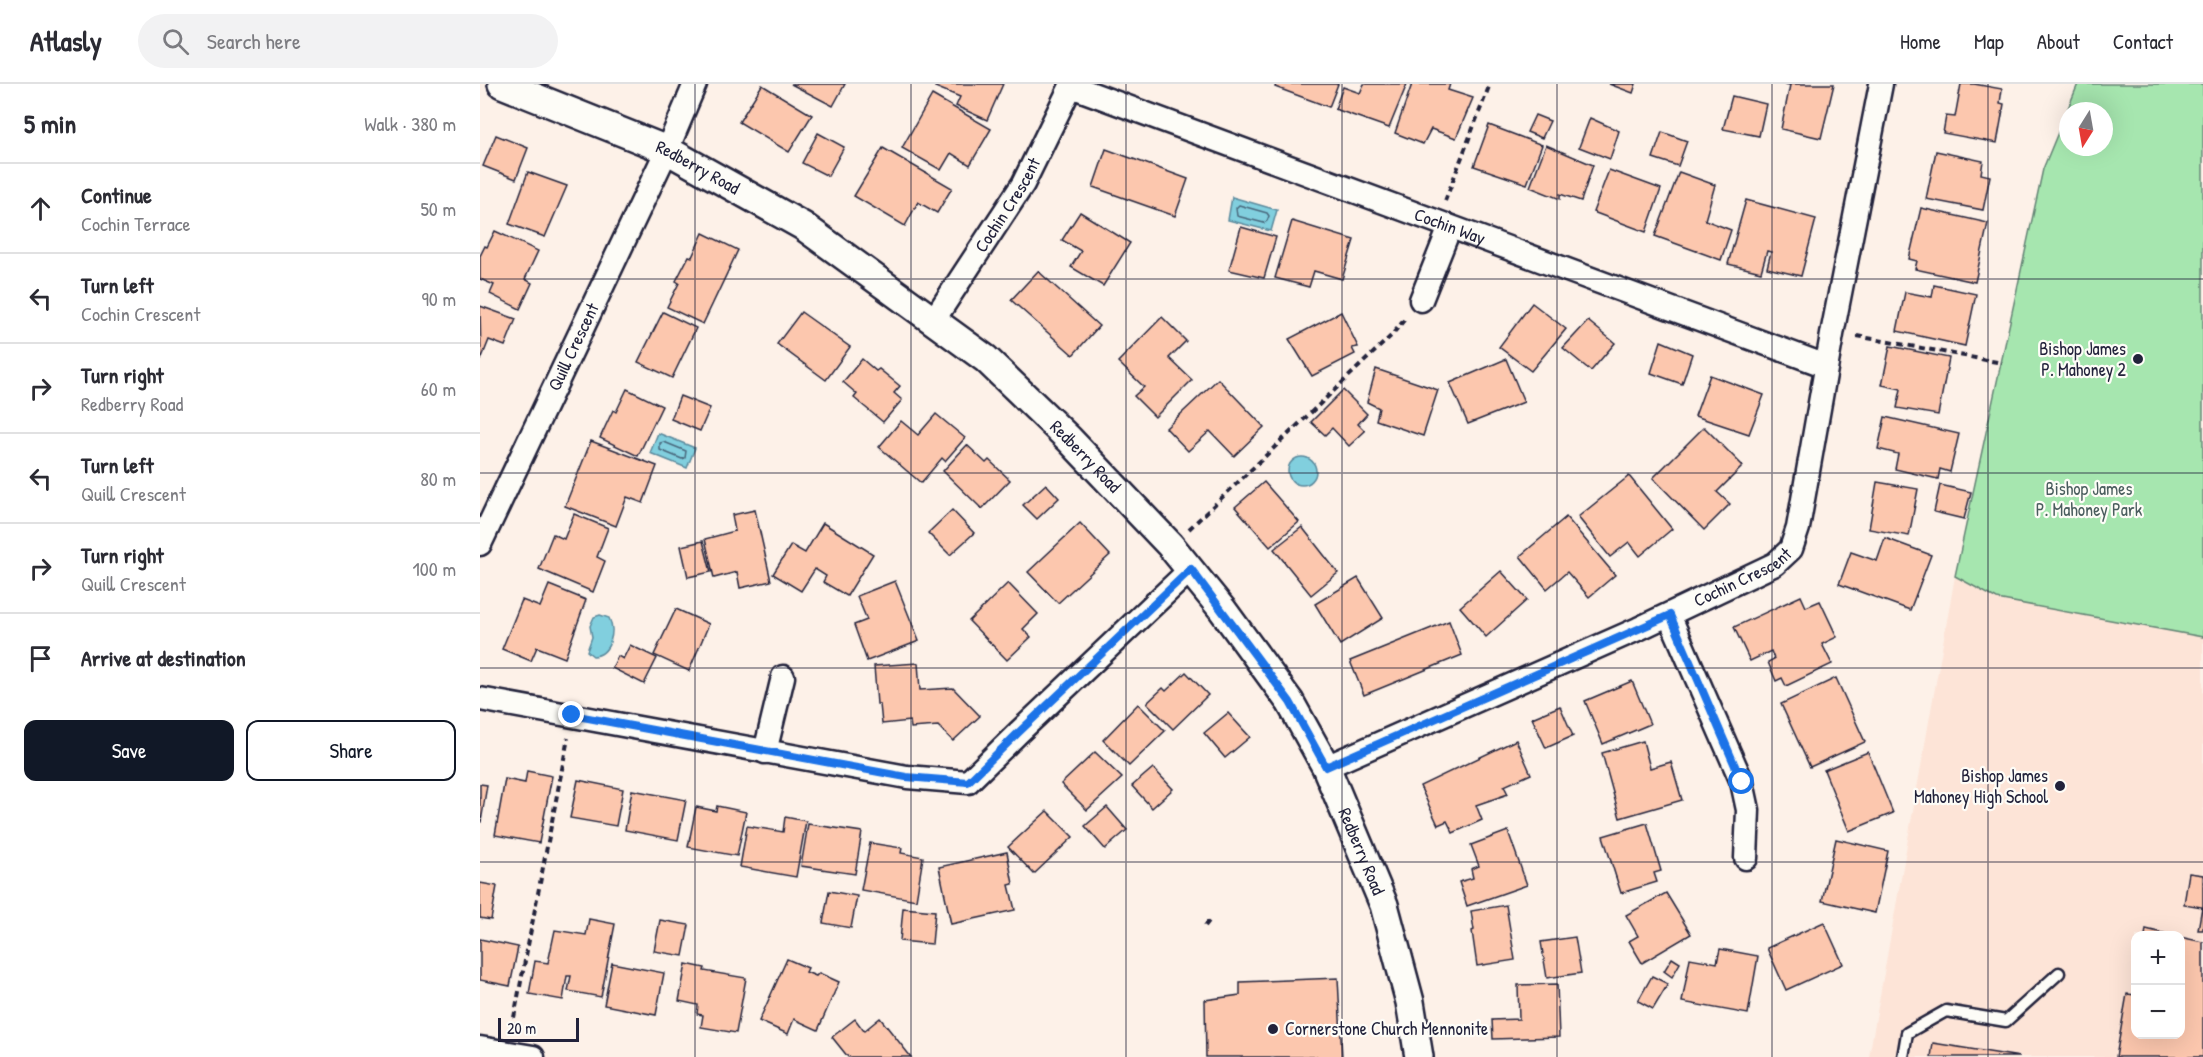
<!DOCTYPE html>
<meta charset="utf-8">
<style>
body{margin:0;font-family:"Patrick Hand",sans-serif;background:#f2f2f3;color:#2b2b33}
.controls{position:absolute;right:18px;bottom:18px;display:grid;overflow:hidden;border-radius:12px;box-shadow:0 6px 24px #0002}
.controls button{width:54px;height:54px;display:grid;place-items:center;padding:0;border:0;border-bottom:2px solid #e1e1e2;background:#fff;color:#2b2b33;font:30px sans-serif}
.compass{position:absolute;left:1579px;top:18px;width:54px;height:54px;border-radius:50%;background:#fff;box-shadow:0 6px 24px #0002;rotate:191deg}
.scale{position:absolute;left:18px;bottom:15px;width:81px;box-sizing:border-box;padding-left:6px;border:3px solid #22223b;border-top:0;font-size:16px;line-height:21px;white-space:nowrap;color:#22223b;-webkit-text-stroke:4px #fdfcf7;paint-order:stroke}
.stop{position:absolute;width:18px;height:18px;margin:-14px;border:4px solid #1a73e8;border-radius:50%;background:#fff}
.stop.end{background:#1a73e8;border-color:#fff;box-shadow:0 2px 6px #0008}
.list{margin:0;padding:0;list-style:none}
h2{display:flex;justify-content:space-between;align-items:center;height:78px;margin:0;padding:0 24px;font-size:26px}
h2 small{font-size:20px;font-weight:400;color:#7c7c81}
.list li{display:grid;grid-template-columns:39px 1fr auto;gap:18px;align-items:center;box-sizing:border-box;height:90px;padding:0 24px;border-top:2px solid #e1e1e2}
.list b{display:block;font-size:22px;white-space:nowrap}
.list p{margin:0;font-size:20px;white-space:nowrap;color:#7c7c81}
.list em{font-size:20px;font-style:normal;color:#7c7c81}
.actions{display:flex;gap:12px;padding:18px 24px}
.actions a{flex:1;padding:14px 0;border:2px solid #111827;border-radius:12px;text-align:center;font-size:21px;color:#111827}
.actions .main{background:#111827;color:#fff}
.icon{flex:none;width:33px;height:33px;fill:none;stroke:currentColor;stroke-width:2;stroke-linecap:round;stroke-linejoin:round}
.map{position:relative;flex:none;width:1723px;height:973px;overflow:hidden}
header{display:flex;align-items:center;gap:36px;box-sizing:border-box;height:84px;padding:0 30px;background:#fff;border-bottom:2px solid #e1e1e2}
header strong{font-size:28px}
nav{display:flex;gap:33px;margin-inline-start:auto;font-size:21px}
.search{width:420px;height:54px;background:#f2f2f3;display:flex;align-items:center;gap:15px;box-sizing:border-box;padding:0 21px;border-radius:33px;color:#7c7c81;font-size:22px}
main{display:flex}
aside{flex:1;background:#fff}
.map>svg:first-child{display:block}
.built{fill:#fde4d7;fill-rule:evenodd}
.green{fill:#a6e6af;stroke:#648475;stroke-width:1.5;fill-rule:evenodd}
.water{fill:#81cfde;stroke:#5b8a9d;stroke-width:1.5}
.lines{fill:none;stroke-linecap:round;stroke-linejoin:round}
.shore{stroke:#48677c;stroke-width:1.5}
.building{fill:#fcc7ae;stroke:#22223b;stroke-width:1.5}
.service-casing{stroke:#22223b;stroke-width:15}
.minor-casing{stroke:#22223b;stroke-width:27}
.tertiary-casing{stroke:#22223b;stroke-width:32}
.path{stroke:#22223b;stroke-width:4;stroke-dasharray:6 4.5;stroke-linecap:butt}
.service{stroke:#fdfcf7;stroke-width:10}
.minor{stroke:#fdfcf7;stroke-width:22}
.tertiary{stroke:#fdfcf7;stroke-width:27}
.route{stroke:#1a73e8;stroke-width:8}
.grid{fill:none;stroke:#22223b;stroke-width:1.5;stroke-opacity:0.55}
.poi-dot{fill:#22223b;stroke:#fdfcf7;stroke-width:2}
.labels{text-anchor:middle;stroke-width:4.5;stroke-linejoin:round;paint-order:stroke}
.street-label{font-size:18px;fill:#22223b;stroke:#fdfcf7}
.poi-label{font-size:18px;fill:#22223b;stroke:#fdfcf7;text-anchor:end}
.park-label{font-size:18px;fill:#4a5d5e;stroke:#fdfcf7}
</style>
<header>
<strong>Atlasly</strong>
<div class="search"><svg class="icon" aria-label="search" viewBox="0 0 24 24"><circle cx="10" cy="10" r="6"/><path d="M15 15l6 6"/></svg>Search here</div>
<nav><a>Home</a><a>Map</a><a>About</a><a>Contact</a></nav>
</header>
<main>
<aside>
<h2>5 min<small>Walk · 380 m</small></h2>
<ul class="list">
<li><svg class="icon" aria-label="ahead" viewBox="0 0 24 24"><path d="M12 20V5M6 11l6-6 6 6"/></svg><div><b>Continue</b><p>Cochin Terrace</p></div><em>50 m</em></li>
<li><svg class="icon" aria-label="left" viewBox="0 0 24 24"><path d="M17 20v-9H6M10 6l-5 5 5 5"/></svg><div><b>Turn left</b><p>Cochin Crescent</p></div><em>90 m</em></li>
<li><svg class="icon" aria-label="right" viewBox="0 0 24 24"><path d="M7 20v-9h11M14 6l5 5-5 5"/></svg><div><b>Turn right</b><p>Redberry Road</p></div><em>60 m</em></li>
<li><svg class="icon" aria-label="left" viewBox="0 0 24 24"><path d="M17 20v-9H6M10 6l-5 5 5 5"/></svg><div><b>Turn left</b><p>Quill Crescent</p></div><em>80 m</em></li>
<li><svg class="icon" aria-label="right" viewBox="0 0 24 24"><path d="M7 20v-9h11M14 6l5 5-5 5"/></svg><div><b>Turn right</b><p>Quill Crescent</p></div><em>100 m</em></li>
<li><svg class="icon" aria-label="arrive" viewBox="0 0 24 24"><path d="M6 21V4h12l-3 4 3 4H6"/></svg><div><b>Arrive at destination</b></div></li>
</ul>
<div class="actions"><a class="main">Save</a><a>Share</a></div>
</aside>
<div class="map">
<svg width="1723" height="973" viewBox="0 0 1723 973">
<rect width="100%" height="100%" fill="#fdf1e8"/>
<filter id="ink" filterUnits="userSpaceOnUse"><feTurbulence type="fractalNoise" baseFrequency=".0167" numOctaves="2"/><feDisplacementMap in="SourceGraphic" scale="12" xChannelSelector="R" yChannelSelector="G"/><feConvolveMatrix kernelMatrix="1 2 1 2 8 2 1 2 1" color-interpolation-filters="sRGB"/></filter>
<g filter="url(#ink)">
<path class="built" d="M1475,492L1517,515L1723,553V973H1389ZM1656,852H1700V950H1656Z"/>
<path class="green" d="M1598,0H1723V553L1517,515L1475,492L1563,85ZM1588,27H1624V63H1588Z"/>
<g class="water">
<path d="M752,113L797,126L791,147L748,136Z"/>
<path d="M178,349L215,364L207,384L170,369Z"/>
<circle cx="822" cy="387" r="14"/>
<path d="M120,531L129,534C136,548 130,571 113,572L107,567L112,553L110,542L114,533Z"/>
</g>
<g class="lines">
<g class="shore">
<path d="M759,121L787,129L789,132L787,137L784,139L757,132L756,124Z"/>
<path d="M184,358L206,367L205,374L202,375L180,366V359Z"/>
</g>
</g>
<g class="building">
<path d="M311,0H365L353,22Z"/>
<path d="M457,0H523L507,36L476,22L480,13L455,3Z"/>
<path d="M796,0H858L849,23L795,3Z"/>
<path d="M884,0H927L909,44L855,25L863,3L880,9Z"/>
<path d="M932,0H970L968,6L993,14L976,54L951,45L943,60L915,49Z"/>
<path d="M1129,0H1156L1153,9Z"/>
<path d="M1304,0H1354L1341,54L1301,45L1310,1Z"/>
<path d="M1481,0H1494L1522,5L1520,19L1524,20L1517,59L1463,49L1466,32L1475,33Z"/>
<path d="M282,1L332,31L309,68L259,38Z"/>
<path d="M452,11L511,45L490,81L471,69L461,86L422,64Z"/>
<path d="M1252,12L1286,20L1279,52L1243,45Z"/>
<path d="M1055,31L1070,37L1062,54L1047,48Z"/>
<path d="M1110,34L1139,47L1130,75L1099,63Z"/>
<path d="M1009,41L1062,61L1047,100L994,82Z"/>
<path d="M1182,48L1207,57L1198,82L1173,74Z"/>
<path d="M338,49L364,63L348,92L322,79Z"/>
<path d="M16,51L48,64L36,95L3,82Z"/>
<path d="M1066,61L1113,81L1101,117L1080,110V115L1050,103Z"/>
<path d="M403,64L472,104L457,129L438,118L425,142L374,112Z"/>
<path d="M626,65L708,95L695,132L613,103Z"/>
<path d="M1456,67L1503,77L1501,90L1510,92L1503,126L1446,115Z"/>
<path d="M1129,86L1181,105L1166,148L1113,128Z"/>
<path d="M48,88L87,102L65,153L29,140Z"/>
<path d="M1199,88L1235,101L1225,136L1251,146L1241,176L1175,152Z"/>
<path d="M1266,116L1336,135L1321,192L1287,184L1291,168L1287,167L1281,188L1248,180Z"/>
<path d="M1441,124L1508,139L1495,198L1435,185L1437,177L1429,175Z"/>
<path d="M600,128L650,159L623,202L591,183L601,167L582,156Z"/>
<path d="M812,137L874,156L862,195L834,187L829,203L795,194Z"/>
<path d="M761,143L796,153L784,194L749,186Z"/>
<path d="M15,147L58,167L45,195L52,199L40,225L10,210L14,201L0,195V172L5,162L7,163Z"/>
<path d="M223,149L258,166L223,240L187,223L199,199L196,197L209,172L212,173Z"/>
<path d="M558,187L619,242L593,271L531,216Z"/>
<path d="M1454,201L1496,210L1485,262L1417,247L1425,208L1452,213Z"/>
<path d="M1052,219L1086,245L1051,287L1019,263Z"/>
<path d="M0,222L36,235L25,262L9,256L1,276Z"/>
<path d="M183,228L216,244L192,294L158,278Z"/>
<path d="M321,228L370,263L346,296L297,260Z"/>
<path d="M861,228L878,263L872,264L875,270L832,292L809,255Z"/>
<path d="M682,233L706,257L689,274L712,296L675,333L654,312L664,303L638,278Z"/>
<path d="M1108,237L1135,259L1111,287L1083,264Z"/>
<path d="M1181,257L1212,270L1202,300L1171,289Z"/>
<path d="M1410,262L1469,274L1458,331L1417,324L1421,305L1402,301Z"/>
<path d="M382,275L396,287L399,285L420,302L414,309L422,316L403,338L374,314L377,310L363,298Z"/>
<path d="M1026,275L1044,318L988,340L970,299Z"/>
<path d="M896,285L958,306L943,352L896,336L899,324L887,318Z"/>
<path d="M1230,291L1284,311L1269,350L1215,332Z"/>
<path d="M738,295L784,343L754,372L730,347L708,367L686,344Z"/>
<path d="M147,305L182,322L158,372L120,354L133,326L136,328Z"/>
<path d="M863,306L887,330L878,340L885,347L869,362L852,344L845,351L831,338Z"/>
<path d="M200,312L230,324L220,347L191,335Z"/>
<path d="M456,330L485,354L465,377L462,374L441,399L399,363L421,337L438,351Z"/>
<path d="M1405,333L1479,350L1470,388L1460,385L1458,395L1415,385L1418,370L1398,365Z"/>
<path d="M1224,343L1263,382L1237,408L1250,420L1224,446L1173,394Z"/>
<path d="M111,357L177,382L163,419L147,413L136,442L85,422Z"/>
<path d="M487,361L506,379L509,376L530,396L502,425L463,387Z"/>
<path d="M1149,392L1192,445L1160,472L1149,458L1130,473L1098,433Z"/>
<path d="M784,398L819,438L790,463L755,423Z"/>
<path d="M1397,398L1438,405L1429,452L1389,445Z"/>
<path d="M566,400L579,414L557,435L543,421Z"/>
<path d="M1460,401L1491,408L1484,435L1454,428Z"/>
<path d="M275,426L291,497L260,504L257,488L234,494L225,455L255,447L252,431Z"/>
<path d="M472,426L494,449L470,471L448,449Z"/>
<path d="M94,430L128,444L117,473L125,477L113,508L59,485L73,450L84,455Z"/>
<path d="M1086,433L1135,491L1109,513L1087,488L1067,505L1040,472Z"/>
<path d="M343,439L393,470L367,512L343,498L346,492L335,485L321,507L293,490L311,461L325,469Z"/>
<path d="M600,439L630,471L578,519L548,488Z"/>
<path d="M822,443L858,489L831,511L794,465Z"/>
<path d="M1405,454L1451,471L1430,526L1359,500L1371,468L1397,477Z"/>
<path d="M223,457L231,488L208,493L201,462Z"/>
<path d="M1021,487L1047,516L1006,553L980,523Z"/>
<path d="M878,494L903,534L860,561L835,520Z"/>
<path d="M415,497L439,557L387,577L374,541L387,536L377,512Z"/>
<path d="M528,499L558,530L543,545L551,553L527,576L489,537Z"/>
<path d="M69,501L106,516L85,574L57,563L51,577L22,565L42,516L60,523Z"/>
<path d="M1321,512L1326,523L1340,517L1357,553L1342,560L1352,580L1306,602L1302,594L1296,597L1288,578L1294,575L1291,567L1270,577L1254,543Z"/>
<path d="M196,525L229,540L209,587L174,571Z"/>
<path d="M969,537L982,571L884,611L870,577Z"/>
<path d="M150,561L177,574L164,600L132,584L138,572L143,575Z"/>
<path d="M438,579L440,606L473,604L500,632L473,657L458,642L431,644L430,637L402,640L400,620H397L394,582Z"/>
<path d="M706,588L728,611L693,645L667,619L683,604L686,607Z"/>
<path d="M1356,594L1385,658L1330,683L1301,620Z"/>
<path d="M1152,597L1170,640L1123,660L1105,617Z"/>
<path d="M658,620L685,647L649,682L623,656Z"/>
<path d="M1080,622L1093,652L1066,664L1052,634Z"/>
<path d="M748,629L770,653L745,674L724,649Z"/>
<path d="M1036,656L1051,690L1024,702L1028,710L996,721L1002,736L973,749L967,737L958,741L940,702Z"/>
<path d="M1163,657L1170,684L1191,678L1202,716L1140,734L1122,669Z"/>
<path d="M615,668L642,694L607,726L581,700Z"/>
<path d="M1388,668L1413,729L1369,747L1344,686Z"/>
<path d="M673,684L693,705L672,724L652,702Z"/>
<path d="M47,687L72,692L59,759L15,751L25,695L45,699Z"/>
<path d="M98,696L143,705L136,742L90,734Z"/>
<path d="M0,700L7,701L1,738H0Z"/>
<path d="M152,706L206,716L198,756L145,746Z"/>
<path d="M237,722L266,728L257,772L208,763L216,723L236,727Z"/>
<path d="M627,723L647,746L625,765L605,742Z"/>
<path d="M567,727L593,753L554,790L528,763Z"/>
<path d="M305,733L326,737L316,793L260,783L267,742L303,748Z"/>
<path d="M1167,739L1181,787L1174,789L1177,798L1141,809L1123,752Z"/>
<path d="M328,740L382,748L375,790L321,782Z"/>
<path d="M1028,747L1047,801L987,822L979,798L993,794L991,785L999,782L991,761Z"/>
<path d="M1356,755L1408,767L1395,829L1342,817Z"/>
<path d="M390,759L422,764L421,769L443,773L436,816L381,806Z"/>
<path d="M527,768L533,800L529,801L535,826L471,840L459,783Z"/>
<path d="M1709,789L1723,791V846H1718L1722,823L1704,820Z"/>
<path d="M0,799L17,802L11,836L0,834Z"/>
<path d="M349,807L377,812L371,844L343,839Z"/>
<path d="M1186,809L1211,850L1162,879L1149,857L1158,852L1146,831Z"/>
<path d="M1026,821L1035,876L997,882L992,847L994,846L991,827Z"/>
<path d="M423,824L455,827L452,860L420,857Z"/>
<path d="M109,835L135,840L121,913L88,907L91,892H87L83,916L49,910L55,877L68,879L75,846L106,851Z"/>
<path d="M180,836L209,841L203,872L174,867Z"/>
<path d="M1344,838L1363,880L1306,906L1287,864Z"/>
<path d="M1666,845L1695,852H1665Z"/>
<path d="M1095,853L1101,889L1067,894L1061,858Z"/>
<path d="M1700,853L1723,858V973H1636L1647,910L1656,911V950H1700Z"/>
<path d="M0,855L38,863L30,902L0,896Z"/>
<path d="M1240,865L1278,872L1268,930L1202,918L1210,874L1237,879Z"/>
<path d="M1192,874L1200,879L1192,893L1184,887Z"/>
<path d="M307,875L328,884L326,888L336,892L339,889L359,898L338,946L314,935L308,950L279,937Z"/>
<path d="M132,879L184,889L176,931L124,921Z"/>
<path d="M206,880L225,884L224,887L266,894L256,949L221,943L223,931L217,930L218,921L199,917Z"/>
<path d="M1172,892L1188,900L1173,925L1158,917Z"/>
<path d="M858,894L862,973H726L725,916L760,911V898Z"/>
<path d="M1077,900L1079,953L1013,955L1012,936L1039,935L1038,901Z"/>
<path d="M400,934L431,973H368L352,953L375,935L384,947Z"/>
<path d="M1453,959L1540,973H1451Z"/>
</g>
<g class="lines">
<defs>
<path id="service" d="M1423,973L1427,949L1466,927L1526,937L1579,889"/>
<g id="minor">
<path id="s1" d="M591,2L1346,282"/>
<path d="M941,216L970,143"/>
<path id="s2" d="M453,237L543,100L592,0"/>
<path id="s3" d="M0,460L187,66L215,0"/>
<path d="M1189,531L1262,698L1268,726L1266,774"/>
<path d="M0,615L427,693L488,698L538,649L711,485"/>
<path d="M285,668L303,593"/>
<path id="s4" d="M846,683L1158,545L1295,480L1311,465L1318,444L1353,245L1401,0"/>
<path d="M0,964L53,973"/>
</g>
<g id="tertiary">
<path id="s5" d="M22,0L187,66L323,142L506,275L589,355L690,461L742,525L810,618L846,683L904,821L930,918L939,973"/>
</g>
</defs>
<use href="#service" class="service-casing"/>
<use href="#minor" class="minor-casing"/>
<use href="#tertiary" class="tertiary-casing"/>
<g class="path">
<path d="M965,117L1010,0"/>
<path d="M1377,252L1522,279"/>
<path d="M709,445L911,252L925,235"/>
<path d="M725,842L729,837"/>
<path d="M32,944L88,654"/>
</g>
<use href="#service" class="service"/>
<use href="#minor" class="minor"/>
<use href="#tertiary" class="tertiary"/>
</g>
</g>
<g class="lines" filter="url(#ink)">
<path class="route" d="M92,631L426,693L488,698L538,649L711,485L810,618L846,683L1190,531L1262,698"/>
</g>
<path class="grid" d="M215,0V973M431,0V973M646,0V973M862,0V973M1077,0V973M1292,0V973M1508,0V973M0,195H1723M0,389H1723M0,584H1723M0,778H1723"/>
<g class="poi-dot">
<circle cx="1658" cy="275" r="6"/>
<circle cx="1580" cy="702" r="6"/>
<circle cx="793" cy="945" r="6"/>
</g>
<g class="labels">
<g class="street-label">
<text dy="6" stroke="none"><textPath href="#s5" startOffset="213">Redberry Road</textPath></text>
<text dy="6" stroke="none"><textPath href="#s2" startOffset="138">Cochin Crescent</textPath></text>
<text dy="6" stroke="none"><textPath href="#s1" startOffset="404">Cochin Way</textPath></text>
<text dy="6" stroke="none"><textPath href="#s3" startOffset="218">Quill Crescent</textPath></text>
<text dy="6" stroke="none"><textPath href="#s5" startOffset="699">Redberry Road</textPath></text>
<text dy="6" stroke="none"><textPath href="#s4" startOffset="458">Cochin Crescent</textPath></text>
<text dy="6" stroke="none"><textPath href="#s5" startOffset="1185">Redberry Road</textPath></text>
</g>
<g class="poi-label">
<text x="1646" y="271">Bishop James<tspan x="1646" dy="21">P. Mahoney 2</tspan></text>
<text x="1568" y="698">Bishop James<tspan x="1568" dy="21">Mahoney High School</tspan></text>
<text x="805" y="951" text-anchor="start">Cornerstone Church Mennonite</text>
</g>
<g class="park-label">
<text x="1609" y="411">Bishop James<tspan x="1609" dy="21">P. Mahoney Park</tspan></text>
</g>
</g>
</svg>
<div class="controls">
<button>+</button>
<button>−</button>
</div>
<svg class="compass" viewBox="-18 -18 36 36"><path d="M0-13l5 13h-10z" fill="#e53935"/><path d="M0 13l5-13h-10z" fill="#7c7c81"/></svg>
<div class="scale">20 m</div>
<div class="stop" style="left:1262px;top:698px"></div>
<div class="stop end" style="left:92px;top:631px"></div>
</div>
</main>
